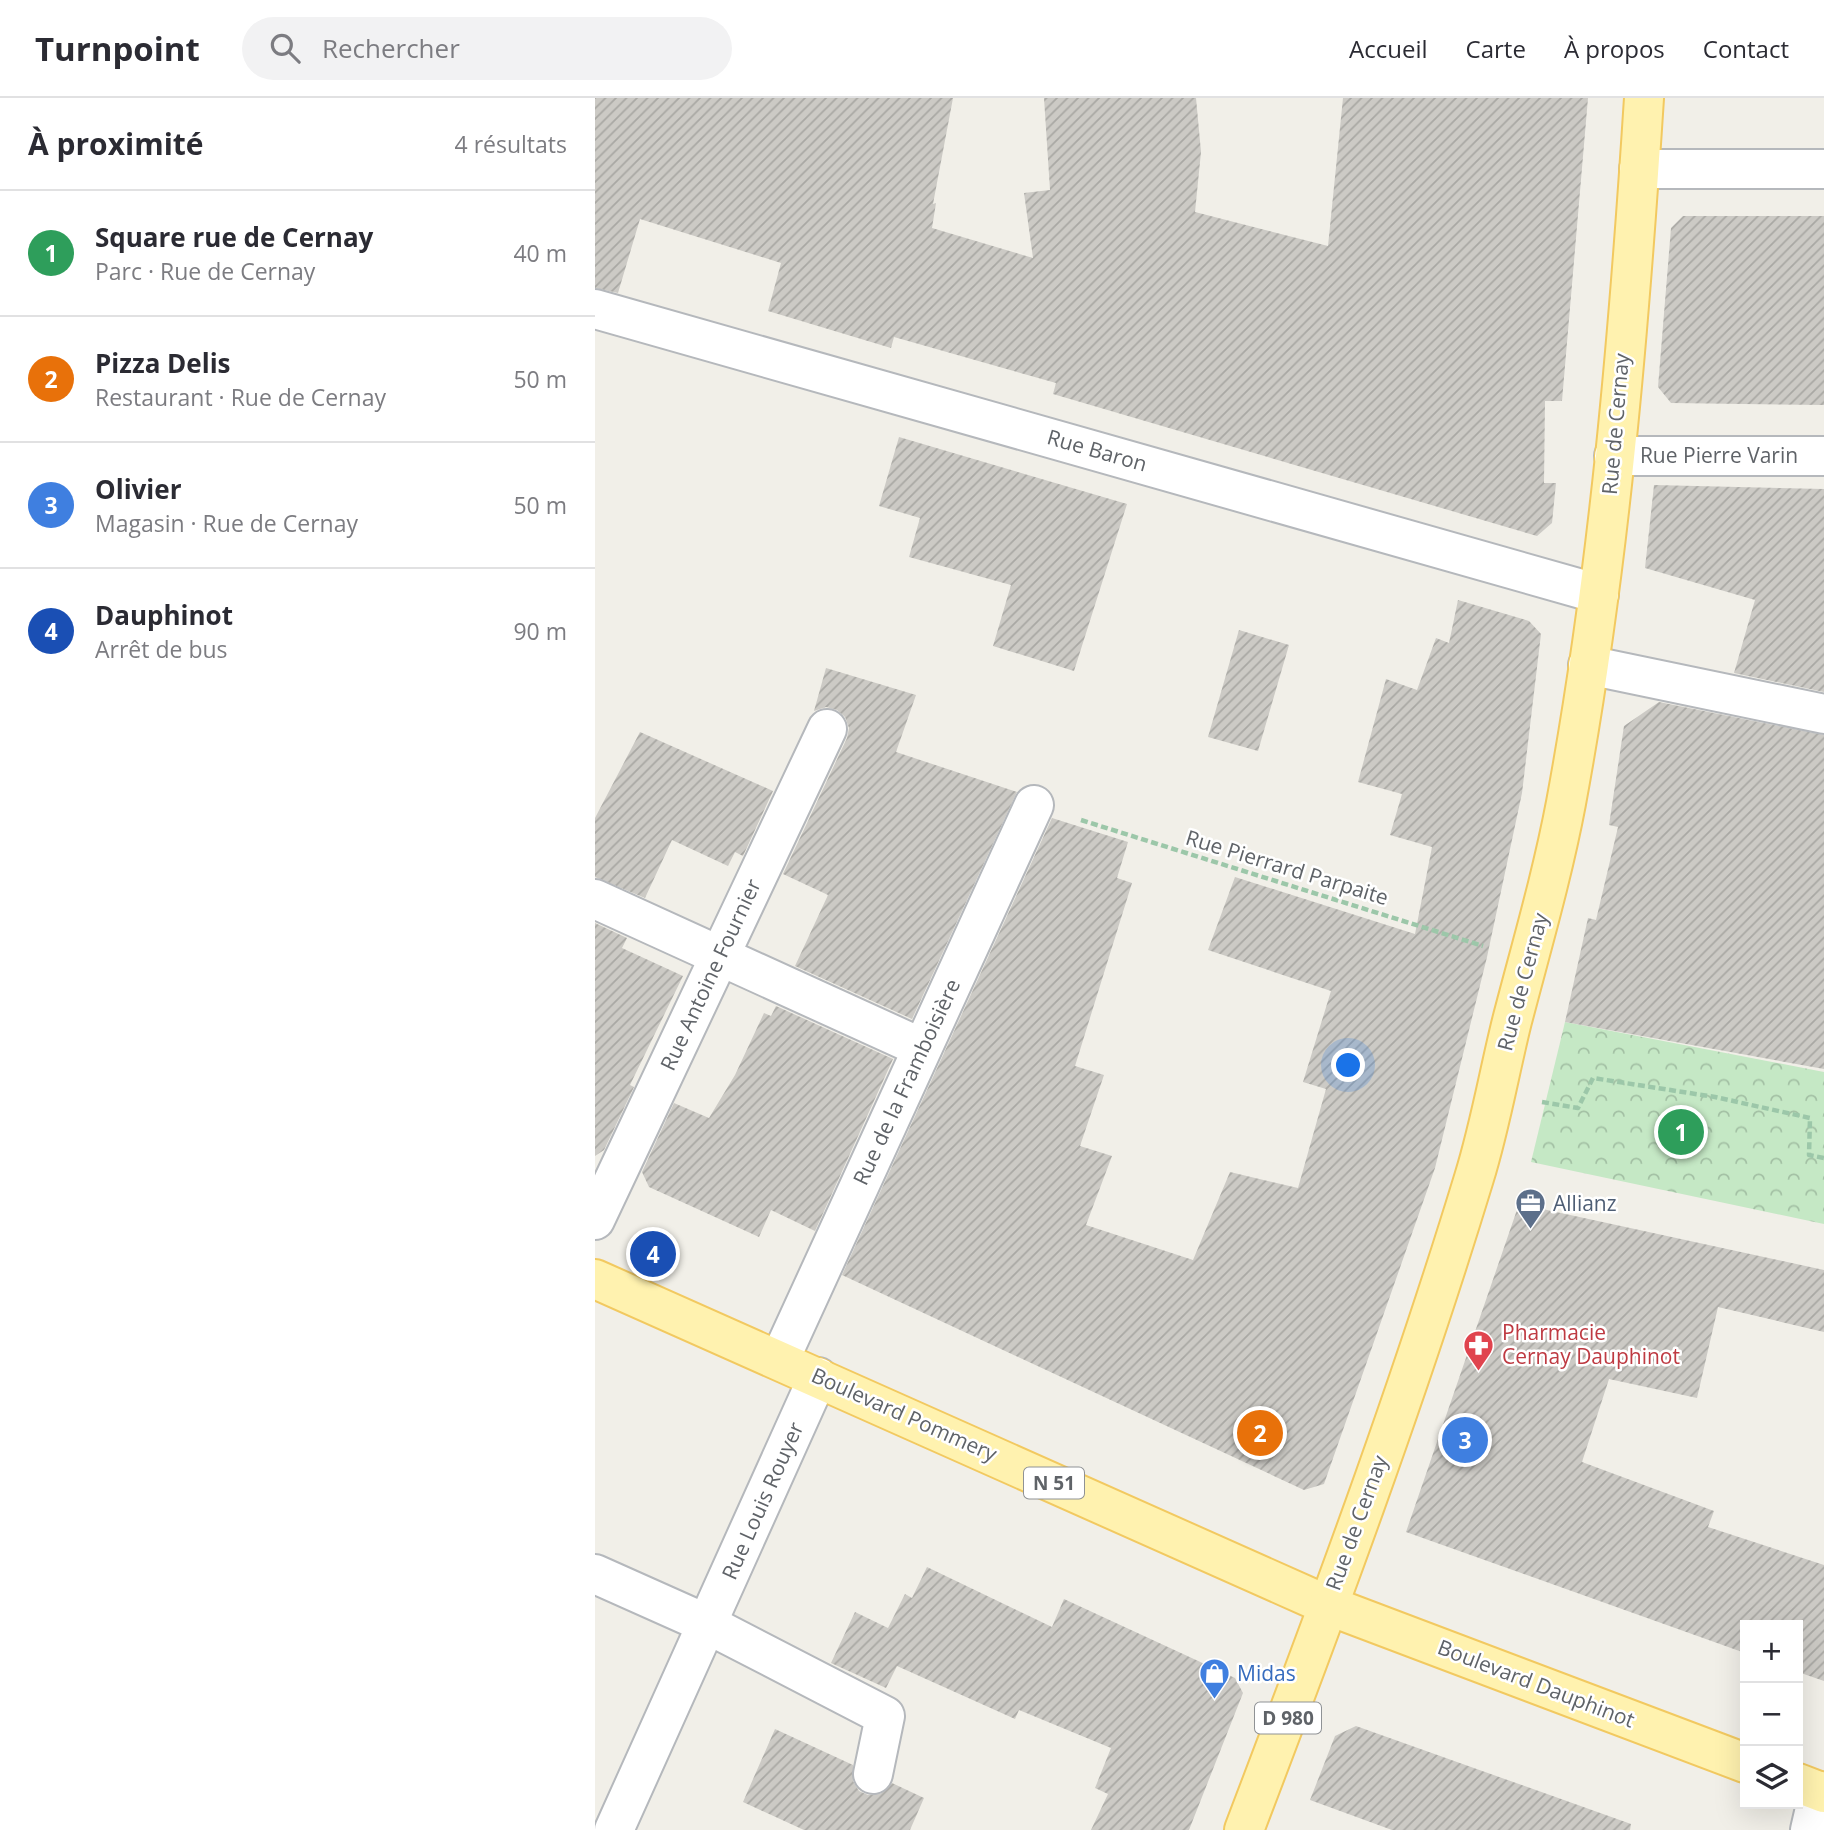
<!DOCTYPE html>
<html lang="fr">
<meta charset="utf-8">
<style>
body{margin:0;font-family:"Open Sans",sans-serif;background:#f2f2f3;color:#2b2b33}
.controls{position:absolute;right:21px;bottom:21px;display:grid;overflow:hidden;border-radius:0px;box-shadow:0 7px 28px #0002}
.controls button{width:63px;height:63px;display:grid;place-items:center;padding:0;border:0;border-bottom:2px solid #e1e1e2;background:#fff;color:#2b2b33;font:35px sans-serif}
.you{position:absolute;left:754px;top:968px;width:24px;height:24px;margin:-18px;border:5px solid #fff;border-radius:50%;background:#1a73e8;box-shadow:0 0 0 10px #1a73e833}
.badge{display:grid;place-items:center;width:46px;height:46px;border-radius:50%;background:#111827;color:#fff;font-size:23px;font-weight:700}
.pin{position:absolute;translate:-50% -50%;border:4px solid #fff;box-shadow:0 2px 7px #0006}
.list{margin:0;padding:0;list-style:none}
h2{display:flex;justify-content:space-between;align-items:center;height:91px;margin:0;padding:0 28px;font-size:30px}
h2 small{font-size:23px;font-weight:400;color:#7c7c81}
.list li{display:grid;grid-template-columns:46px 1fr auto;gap:21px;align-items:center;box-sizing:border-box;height:126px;padding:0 28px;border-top:2px solid #e1e1e2}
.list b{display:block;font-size:26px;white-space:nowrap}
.list p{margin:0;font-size:23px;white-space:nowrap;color:#7c7c81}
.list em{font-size:23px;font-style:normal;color:#7c7c81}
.icon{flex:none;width:38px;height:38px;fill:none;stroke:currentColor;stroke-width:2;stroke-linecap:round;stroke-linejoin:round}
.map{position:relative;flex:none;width:1229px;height:1732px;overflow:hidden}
header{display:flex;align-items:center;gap:42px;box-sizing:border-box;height:98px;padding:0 35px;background:#fff;border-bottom:2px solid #e1e1e2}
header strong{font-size:33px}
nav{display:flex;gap:38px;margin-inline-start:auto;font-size:24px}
.search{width:490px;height:63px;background:#f2f2f3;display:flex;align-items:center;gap:18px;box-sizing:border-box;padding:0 24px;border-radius:38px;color:#7c7c81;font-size:26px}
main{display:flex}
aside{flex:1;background:#fff}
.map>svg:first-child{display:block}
.forest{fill:url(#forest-crowns)}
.building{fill:url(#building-hatch)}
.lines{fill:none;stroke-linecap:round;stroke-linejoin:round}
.minor-casing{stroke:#b5b8bc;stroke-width:42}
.major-casing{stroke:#f2c960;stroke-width:42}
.path{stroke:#9cc7a9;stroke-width:4.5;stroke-dasharray:7 3.5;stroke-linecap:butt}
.minor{stroke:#fff;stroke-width:38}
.major{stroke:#fff2af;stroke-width:38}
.labels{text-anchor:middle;stroke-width:5;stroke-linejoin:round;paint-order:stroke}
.shield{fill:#fff;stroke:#8f9295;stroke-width:2}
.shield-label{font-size:19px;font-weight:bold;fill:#5f6368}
.street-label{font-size:21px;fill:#5f6368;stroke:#fff}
.service-label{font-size:21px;fill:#4e5e75;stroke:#fff;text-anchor:start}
.health-label{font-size:21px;fill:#be3a42;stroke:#fff;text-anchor:start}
.shop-label{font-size:21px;fill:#366cbe;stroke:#fff;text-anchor:start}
</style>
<header>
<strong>Turnpoint</strong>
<div class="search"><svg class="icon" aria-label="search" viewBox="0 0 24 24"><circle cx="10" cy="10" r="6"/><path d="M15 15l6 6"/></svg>Rechercher</div>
<nav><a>Accueil</a><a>Carte</a><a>À propos</a><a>Contact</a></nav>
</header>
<main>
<aside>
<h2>À proximité<small>4 résultats</small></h2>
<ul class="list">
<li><span class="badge" style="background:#2e9e5b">1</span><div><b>Square rue de Cernay</b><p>Parc · Rue de Cernay</p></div><em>40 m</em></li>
<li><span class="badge" style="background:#e8710a">2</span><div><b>Pizza Delis</b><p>Restaurant · Rue de Cernay</p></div><em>50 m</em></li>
<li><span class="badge" style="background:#3f7fe0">3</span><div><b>Olivier</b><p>Magasin · Rue de Cernay</p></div><em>50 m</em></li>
<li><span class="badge" style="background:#1a4fb4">4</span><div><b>Dauphinot</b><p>Arrêt de bus</p></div><em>90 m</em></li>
</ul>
</aside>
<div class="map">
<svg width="1229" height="1732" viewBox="0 0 1229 1732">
<defs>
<pattern id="forest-crowns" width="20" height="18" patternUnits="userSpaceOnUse" patternTransform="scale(1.75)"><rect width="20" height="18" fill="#c5e8c5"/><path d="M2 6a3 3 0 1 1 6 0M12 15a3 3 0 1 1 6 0" fill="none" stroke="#a3c0a4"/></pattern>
<pattern id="building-hatch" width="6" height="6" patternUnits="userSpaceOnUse" patternTransform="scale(1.75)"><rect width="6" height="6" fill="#cccac5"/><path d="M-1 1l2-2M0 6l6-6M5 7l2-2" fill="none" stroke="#a9a8a4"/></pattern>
</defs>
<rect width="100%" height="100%" fill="#f1efe8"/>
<path class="forest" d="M970,924L1229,974V1126L936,1064Z"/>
<g class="building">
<path d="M0,0H358L338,106L341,105L337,130L438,160L429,95L455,92L449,0H601L606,54L600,114L733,148L748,0H993L967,303H950L949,385H961L957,425L942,438L458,296L461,285L299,239L296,250L173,213L186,165L45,121L23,195L0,190Z"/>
<path d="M1088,118H1229V307L1076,305L1063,289L1076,130Z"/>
<path d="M304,339L532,406L479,573L398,548L416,487L314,459L325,420L284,408Z"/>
<path d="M1059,387L1229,391V594L1139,575L1160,502L1050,470Z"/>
<path d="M863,502L934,523L946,536L927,695L892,859L840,1070L729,1386L709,1392L247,1177L457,720L533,744L522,780L537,785L480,968L509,977L485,1048L517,1058L491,1127L598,1162L635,1074L703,1090L731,991L708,984L736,893L613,852L640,779L820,836L837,749L795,737L807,696L763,684L791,581L822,592L841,540L854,545Z"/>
<path d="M644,532L694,547L663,653L613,639Z"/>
<path d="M231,570L321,597L301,654L422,694L317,921L200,868L233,797L188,776L252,640L254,630L250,619L242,612L231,609L219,613Z"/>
<path d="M1064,604L1229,637V971L970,924L993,820L1001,822L1023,729L1014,727L1029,628Z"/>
<path d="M45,634L178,693L148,758L140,754L133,768L77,742L50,800L0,779V720Z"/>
<path d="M0,825L32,840L27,850L88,878L35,987L39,989L9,1052L0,1058Z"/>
<path d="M181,908L298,961L220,1133L176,1112L164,1139L54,1089L47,1074L79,1005L114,1020L140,977L169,915L176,918Z"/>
<path d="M924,1106L1229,1172V1234L1123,1209L1102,1300L1014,1281L987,1364L1119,1413L1113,1429L1229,1467V1583L1203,1574V1527H1150V1555L811,1434Z"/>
<path d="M332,1469L457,1529L469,1501L640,1580L648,1595L594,1732H496L513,1696L500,1690L516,1650L424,1612L420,1621L302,1568L291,1590L236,1565L260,1514L293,1530L310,1496L317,1500Z"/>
<path d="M761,1628L1036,1726L1035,1732H797L715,1702L740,1638Z"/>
<path d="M180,1631L258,1667V1683L264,1693L273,1697L285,1696L297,1685L329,1700L315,1732H209L148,1704Z"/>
</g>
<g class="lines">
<defs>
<g id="minor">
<path d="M1044,71H1229"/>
<path d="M0,211L1004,496"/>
<path d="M1019,358H1229"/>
<path d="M993,567L1229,616"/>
<path d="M0,801L327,950"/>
<path d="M0,1122L232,631"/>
<path d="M185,1261L439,707"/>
<path d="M0,1476L112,1526L290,1618L278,1676"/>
<path d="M19,1732L223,1279"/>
<path d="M1215,1732L1224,1693"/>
</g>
<g id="major">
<path d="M0,1181L732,1507L1150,1665"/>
<path d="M1203,1685L1229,1695"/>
<path d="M649,1732C731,1517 812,1300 879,1080C895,1029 904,975 917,923C936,850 957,779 971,705C1014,473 1034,235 1049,0"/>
</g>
</defs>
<use href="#minor" class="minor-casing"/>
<use href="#major" class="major-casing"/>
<g class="path">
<path d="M486,722L888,848"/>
<path d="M947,1004L983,1010L998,980L1120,999L1215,1020L1214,1057L1229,1060"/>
</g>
<use href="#minor" class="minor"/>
<use href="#major" class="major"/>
</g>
<defs>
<symbol id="office-pin" viewBox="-11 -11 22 30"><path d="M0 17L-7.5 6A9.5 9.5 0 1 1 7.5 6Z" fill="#5c6f8a" stroke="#fff"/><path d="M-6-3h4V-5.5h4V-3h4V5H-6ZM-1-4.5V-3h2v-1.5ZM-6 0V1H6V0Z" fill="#fff"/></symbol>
<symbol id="pharmacy-pin" viewBox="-11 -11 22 30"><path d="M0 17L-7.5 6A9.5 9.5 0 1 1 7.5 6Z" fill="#e0444e" stroke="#fff"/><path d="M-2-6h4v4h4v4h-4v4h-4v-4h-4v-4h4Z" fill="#fff"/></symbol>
<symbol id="shop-pin" viewBox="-11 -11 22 30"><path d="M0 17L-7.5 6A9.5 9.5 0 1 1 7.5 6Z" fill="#3f7fe0" stroke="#fff"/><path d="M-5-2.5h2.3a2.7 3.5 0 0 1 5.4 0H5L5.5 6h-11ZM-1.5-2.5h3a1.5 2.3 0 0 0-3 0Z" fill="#fff"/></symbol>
</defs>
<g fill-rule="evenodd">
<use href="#office-pin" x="918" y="1088" width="35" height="47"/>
<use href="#pharmacy-pin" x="866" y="1230" width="35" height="47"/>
<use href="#shop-pin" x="602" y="1558" width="35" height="47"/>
</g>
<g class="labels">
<g class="shield">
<rect x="429" y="1369.5" width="60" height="31" rx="5"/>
<rect x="660" y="1604.5" width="66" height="31" rx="5"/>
</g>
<g class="shield-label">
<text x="459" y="1392">N 51</text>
<text x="693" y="1627">D 980</text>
</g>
<g class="street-label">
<text transform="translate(1021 326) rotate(-85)" y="7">Rue de Cernay</text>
<text transform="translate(502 353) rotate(16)" y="7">Rue Baron</text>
<text x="1124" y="365">Rue Pierre Varin</text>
<text transform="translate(692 770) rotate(17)" y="7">Rue Pierrard Parpaite</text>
<text transform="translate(116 877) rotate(-65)" y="7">Rue Antoine Fournier</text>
<text transform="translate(928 884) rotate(-75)" y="7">Rue de Cernay</text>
<text transform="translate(312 984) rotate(-65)" y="7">Rue de la Framboisière</text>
<text transform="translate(309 1317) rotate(24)" y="7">Boulevard Pommery</text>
<text transform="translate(168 1403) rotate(-66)" y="7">Rue Louis Rouyer</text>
<text transform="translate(762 1425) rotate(-70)" y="7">Rue de Cernay</text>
<text transform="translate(941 1586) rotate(21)" y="7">Boulevard Dauphinot</text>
</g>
<g class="service-label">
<text x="958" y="1113">Allianz</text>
</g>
<g class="health-label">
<text x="907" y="1242">Pharmacie<tspan x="907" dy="24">Cernay Dauphinot</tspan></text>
</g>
<g class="shop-label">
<text x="642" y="1583">Midas</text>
</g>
</g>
</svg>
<div class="controls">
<button>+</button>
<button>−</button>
<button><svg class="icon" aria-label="layers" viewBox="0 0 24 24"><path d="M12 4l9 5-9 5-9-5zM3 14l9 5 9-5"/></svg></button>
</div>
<div class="you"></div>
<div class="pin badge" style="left:1086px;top:1034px;background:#2e9e5b">1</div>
<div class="pin badge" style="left:665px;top:1335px;background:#e8710a">2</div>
<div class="pin badge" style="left:870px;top:1342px;background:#3f7fe0">3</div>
<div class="pin badge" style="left:58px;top:1156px;background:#1a4fb4">4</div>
</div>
</main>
